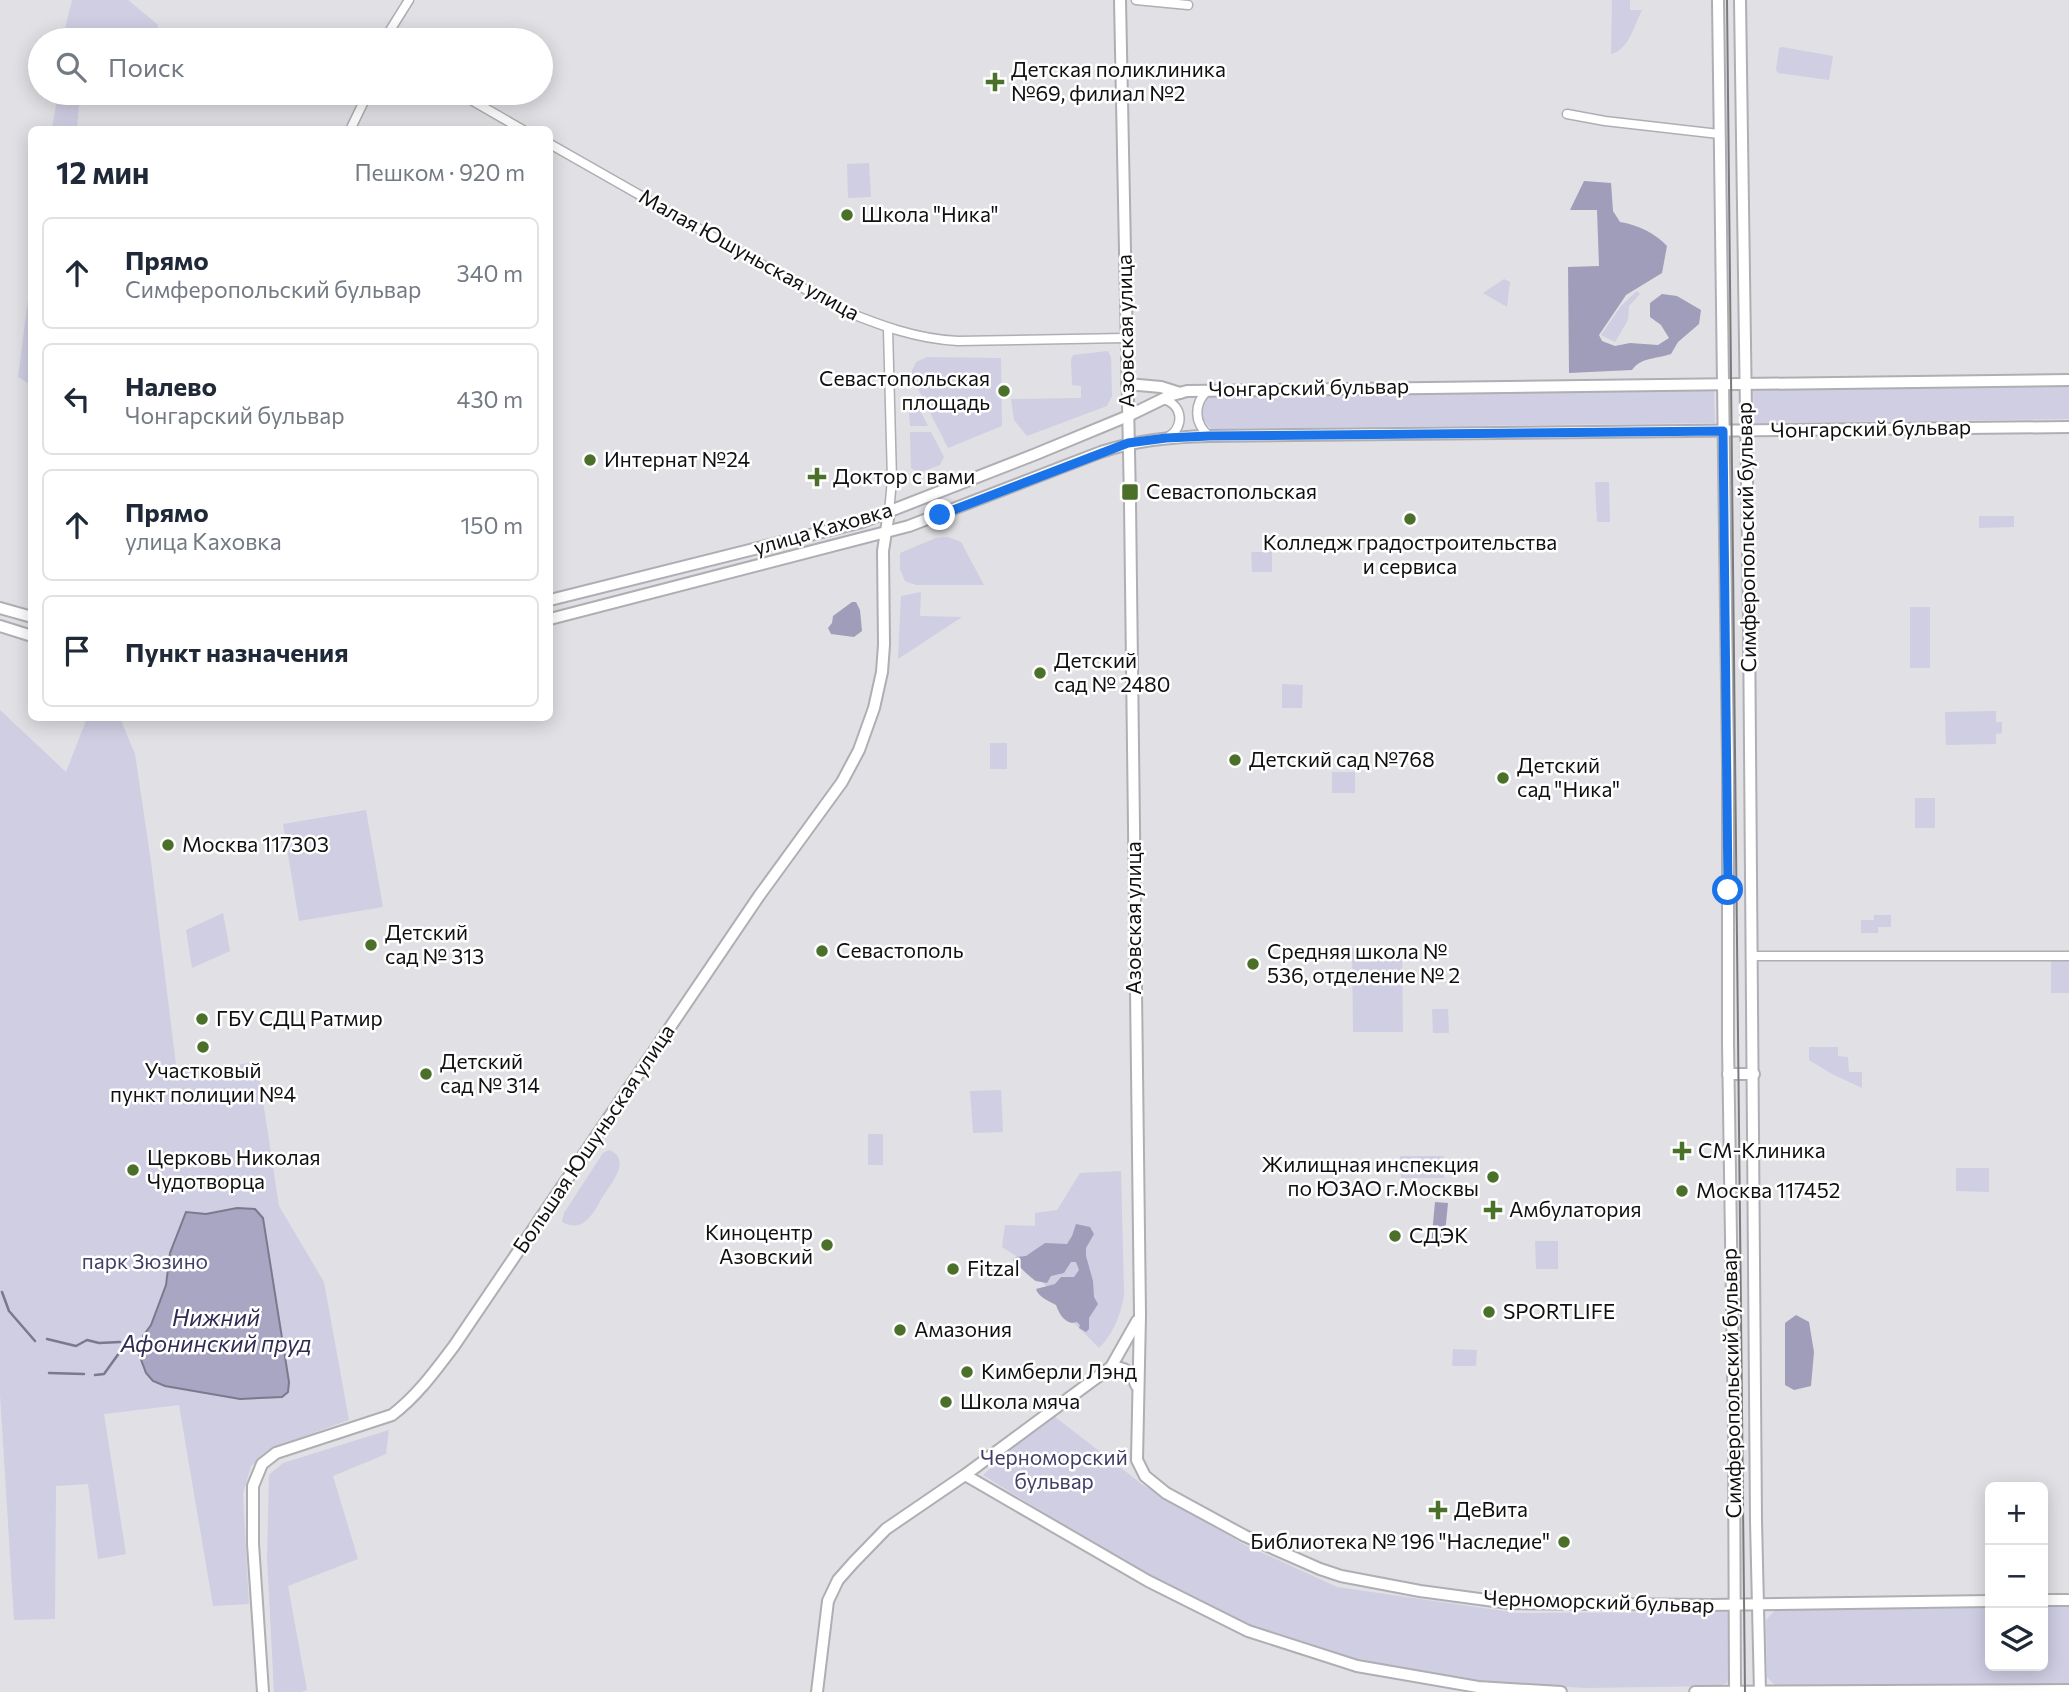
<!DOCTYPE html>
<html lang="ru">
<meta charset="utf-8">
<style>
body{margin:0;font-family:Commissioner,sans-serif;background:#f2f2f3;color:#1f2937}
.controls{position:absolute;right:21px;bottom:21px;display:grid;overflow:hidden;border-radius:10px;box-shadow:0 4px 18px #0003}
.controls button{width:63px;height:63px;display:grid;place-items:center;padding:0;border:0;border-bottom:2px solid #e0e1e3;background:#fff;color:#1f2937;font:35px sans-serif}
.stop{position:absolute;width:21px;height:21px;margin:-16px;border:5px solid #1a73e8;border-radius:50%;background:#fff}
.stop.end{background:#1a73e8;border-color:#fff;box-shadow:0 2px 7px #0008}
.list{margin:0;padding:0;list-style:none}
h2{display:flex;justify-content:space-between;align-items:center;height:91px;margin:0;padding:0 28px;font-size:30px}
h2 small{font-size:23px;font-weight:400;color:#747a83}
.list li{display:grid;grid-template-columns:46px 1fr auto;gap:21px;align-items:center;box-sizing:border-box;height:112px;margin:0 14px 14px;padding:0 14px;border:2px solid #e0e1e3;border-radius:10px}
.list b{display:block;font-size:26px;white-space:nowrap}
.list p{margin:0;font-size:23px;white-space:nowrap;color:#747a83}
.list em{font-size:23px;font-style:normal;color:#747a83}
.icon{flex:none;width:38px;height:38px;fill:none;stroke:currentColor;stroke-width:2;stroke-linecap:round;stroke-linejoin:round}
.map{position:relative;flex:none;width:2069px;height:1692px;overflow:hidden}
.search{position:absolute;background:#fff;box-shadow:0 4px 18px #0003;left:28px;top:28px;width:525px;height:77px;display:flex;align-items:center;gap:18px;box-sizing:border-box;padding:0 24px;border-radius:38px;color:#747a83;font-size:26px}
.panel{position:absolute;background:#fff;box-shadow:0 4px 18px #0003;left:28px;top:126px;width:525px;height:595px;border-radius:10px}
.map>svg:first-child{display:block}
.green{fill:#cfcee3}
.forest{fill:#9f9db9}
.water{fill:#a8a6c2;stroke:#7a798d;stroke-width:2}
.lines{fill:none;stroke-linecap:round;stroke-linejoin:round}
.stream{stroke:#7a798d;stroke-width:2.5}
.street-casing{stroke:#afaeb2;stroke-width:11}
.secondary-casing{stroke:#afaeb2;stroke-width:14}
.street{stroke:#fff;stroke-width:8}
.secondary{stroke:#fff;stroke-width:10}
.tram{stroke:#7a7a7c;stroke-width:2}
.route{stroke:#1a73e8;stroke-width:9}
.poi-dot{fill:#4b702a;stroke:#fff;stroke-width:2.5}
.labels{text-anchor:middle;stroke-width:5;stroke-linejoin:round;paint-order:stroke}
.poi-label{font-size:21px;fill:#101011;stroke:#fff;text-anchor:start}
.street-label{font-size:21px;fill:#101011;stroke:#fff}
.park-label{font-size:21px;fill:#433e68;stroke:#fff}
.water-label{font-size:23px;font-style:italic;fill:#312b54;stroke:#fff}
</style>
<div class="map">
<svg width="2069" height="1692" viewBox="0 0 2069 1692">
<rect width="100%" height="100%" fill="#e1e0e4"/>
<g class="green">
<path d="M72,0H128L158,25L157,40H62Z"/>
<path d="M1612,0H1630V10H1642C1635,24 1628,51 1611,54Z"/>
<path d="M1782,47L1833,56L1829,80L1778,73L1776,70L1779,48Z"/>
<path d="M58,93H80L77,129H52Z"/>
<path d="M869,163L871,197L848,198L847,164Z"/>
<path d="M31,276L32,385H31L18,377Z"/>
<path d="M1504,279L1510,282L1507,307L1483,293Z"/>
<path d="M1637,291L1640,294L1629,306L1628,320L1615,342L1601,335L1621,306Z"/>
<path d="M1108,351L1111,357L1112,396L1107,406L1027,436L1014,420L1011,399L1081,398V386L1072,385L1071,360L1073,355Z"/>
<path d="M927,357L1001,358L1002,426L948,448L912,377V370L916,362Z"/>
<path d="M2069,386V419L1754,423L1753,387Z"/>
<path d="M1714,388L1715,423L1211,429L1202,418L1201,403L1211,393Z"/>
<path d="M915,400L928,426H910L908,401Z"/>
<path d="M910,432H931L944,457L940,465L919,473L911,468Z"/>
<path d="M1595,482H1609L1610,522H1597Z"/>
<path d="M1979,516H2014V527L1979,528Z"/>
<path d="M948,537L961,542L984,585H916L905,581L900,569V553L936,538Z"/>
<path d="M1251,552H1272V572H1252Z"/>
<path d="M921,592L920,616L962,617L898,659L901,596Z"/>
<rect x="1910" y="607" width="20" height="61"/>
<path d="M1282,684L1303,685L1302,708H1282Z"/>
<path d="M0,710L66,772L87,718H120L135,754L151,862L177,1073L257,1062L279,1206L324,1282L349,1420L272,1448L251,1466L243,1494L249,1604L213,1606L179,1405L104,1414L126,1554L98,1559L88,1484L56,1486L55,1619L14,1620L0,1394Z"/>
<path d="M1996,711V722H2002V733L1996,734V744L1946,745L1945,712Z"/>
<rect x="990" y="743" width="17" height="26"/>
<rect x="1332" y="772" width="23" height="21"/>
<rect x="1915" y="798" width="20" height="30"/>
<path d="M366,810L383,907L299,921L283,824Z"/>
<path d="M223,913L230,951L192,968L186,930Z"/>
<path d="M1874,915H1891V927H1878V933H1861V920H1874Z"/>
<path d="M1352,948H1402L1403,1032H1353Z"/>
<rect x="2051" y="960" width="18" height="33"/>
<path d="M1432,1009H1448L1449,1033H1433Z"/>
<path d="M1809,1047H1838V1056L1848,1057L1849,1072H1862V1088L1832,1074L1809,1060Z"/>
<path d="M1001,1090L1003,1132L973,1133L970,1091Z"/>
<rect x="868" y="1134" width="15" height="31"/>
<path d="M609,1150C632,1159 612,1183 603,1196C598,1205 592,1217 583,1223C576,1227 569,1226 562,1222L564,1213L603,1153Z"/>
<path d="M1400,1156H1444V1178H1401Z"/>
<path d="M1956,1168H1989V1192L1956,1191Z"/>
<path d="M1121,1171L1124,1295C1121,1315 1113,1334 1099,1348L1059,1308L1061,1301L1016,1256L1002,1247L1005,1225L1035,1226V1213L1057,1210L1080,1173Z"/>
<path d="M1535,1241H1558V1269H1536Z"/>
<path d="M1453,1349L1477,1350L1476,1366H1452Z"/>
<path d="M1050,1413L1143,1485L1243,1544L1337,1587L1518,1613L1730,1612V1674L1727,1683L1720,1686L1585,1688L1478,1682L1357,1661L1249,1626L1149,1578L983,1475Z"/>
<path d="M389,1430L386,1454L333,1476L358,1559L288,1586L307,1690L301,1692H274L267,1558L269,1475L283,1463Z"/>
<path d="M2043,1607H2069V1687L1778,1689L1767,1677L1766,1620L1775,1610L1990,1608V1666H2043Z"/>
</g>
<g class="forest">
<path d="M1584,181L1611,183L1613,211L1620,222C1638,225 1655,233 1667,246L1662,273L1626,295L1599,335L1602,341L1615,346L1630,343L1658,345L1669,338L1661,325L1650,317V303L1662,294L1677,296L1701,310L1699,324L1678,342L1671,354C1657,359 1641,357 1632,370L1569,373L1568,267L1599,266L1597,210H1570Z"/>
<path d="M852,602H856L860,610L862,631L854,637L831,634L828,628L832,623L833,616Z"/>
<path d="M1435,1202L1448,1203L1444,1244L1440,1246L1431,1245Z"/>
<path d="M1076,1224L1090,1227L1094,1234L1086,1248V1256L1093,1281L1094,1297L1098,1304L1089,1318V1329L1086,1332L1079,1328L1080,1325L1077,1322L1072,1323C1063,1321 1059,1313 1056,1305C1049,1301 1038,1297 1036,1289L1055,1284L1061,1277H1074L1079,1270L1076,1262H1071L1064,1273L1051,1276L1047,1283C1044,1282 1039,1282 1036,1281C1032,1279 1016,1264 1013,1260L1016,1257L1026,1256L1045,1243L1067,1244L1072,1236Z"/>
<path d="M1796,1315L1809,1322L1814,1352L1811,1386L1794,1390L1785,1385V1323Z"/>
</g>
<path class="water" d="M237,1208L255,1209L263,1218L289,1382L288,1392L282,1397L240,1399L165,1386L153,1381L146,1373L139,1354L143,1351L137,1349L136,1343H143V1336L151,1325L166,1285L170,1253L186,1212L206,1214Z"/>
<g class="lines">
<g class="stream">
<path d="M2,1292L9,1311L35,1341"/>
<path d="M47,1339L76,1346L87,1340L99,1343L120,1342"/>
<path d="M49,1373L84,1374"/>
<path d="M95,1375L104,1374L122,1349"/>
</g>
<defs>
<g id="street">
<path d="M1136,0L1188,5"/>
<path d="M384,40L409,0"/>
<path d="M459,93L523,130"/>
<path d="M1567,114L1605,121L1719,134"/>
<path d="M350,130L368,93"/>
<path d="M550,144L840,309C879,325 916,339 958,341L1125,338"/>
<path d="M888,329L892,480L889,512"/>
<path d="M1208,390C1193,404 1194,423 1209,436"/>
<path d="M1163,399C1184,405 1185,429 1166,438"/>
<path d="M1752,956H2069"/>
</g>
<g id="secondary">
<path d="M1120,0L1130,502L1140,1315L1137,1460L1145,1476L1166,1493L1245,1536L1320,1569L1341,1576L1420,1591L1509,1603L1709,1605L1990,1601"/>
<path d="M1718,0L1728,765V1043L1734,1433L1735,1692"/>
<path d="M1740,0L1749,618L1756,1521L1760,1692"/>
<path d="M1127,384L1161,387L1180,393"/>
<path d="M550,600L862,522L1036,454L1128,416L1169,396L1187,391L2069,380"/>
<path d="M0,608L32,617"/>
<path d="M550,619L909,526L1101,452C1137,440 1171,437 1209,436L2069,427"/>
<path d="M0,626L32,636"/>
<path d="M1728,1074H1754"/>
<path d="M1111,1367C1125,1367 1132,1372 1136,1385"/>
<path d="M965,1475L1148,1581L1248,1631L1357,1666L1478,1687L1561,1692"/>
<path d="M2043,1600H2069"/>
<path d="M263,1692L253,1544V1486L262,1464L276,1453L392,1415C417,1396 435,1371 454,1346L759,896L842,782L859,750L874,708L882,672L884,645L883,551L889,512"/>
<path d="M817,1692L828,1601L838,1580L853,1563L886,1529L965,1475L1111,1367L1137,1321"/>
<path d="M1695,1692L2069,1690"/>
</g>
</defs>
<use href="#street" class="street-casing"/>
<use href="#secondary" class="secondary-casing"/>
<use href="#street" class="street"/>
<use href="#secondary" class="secondary"/>
<path class="tram" d="M1727,0L1745,1692"/>
</g>
<g class="lines">
<path class="route" d="M940,515L1128,443L1166,438L1209,436L1723,431L1728,890"/>
</g>
<g class="poi-dot">
<path d="M991.5 71.5h7v7h7v7h-7v7h-7v-7h-7v-7h7z"/>
<circle cx="847" cy="215" r="7"/>
<circle cx="1004" cy="391" r="7"/>
<circle cx="590" cy="460" r="7"/>
<path d="M813.5 466.5h7v7h7v7h-7v7h-7v-7h-7v-7h7z"/>
<rect x="1121" y="483" width="18" height="18" rx="3.5"/>
<circle cx="1410" cy="519" r="7"/>
<circle cx="1040" cy="673" r="7"/>
<circle cx="1235" cy="760" r="7"/>
<circle cx="1503" cy="778" r="7"/>
<circle cx="168" cy="845" r="7"/>
<circle cx="371" cy="945" r="7"/>
<circle cx="822" cy="951" r="7"/>
<circle cx="1253" cy="964" r="7"/>
<circle cx="202" cy="1019" r="7"/>
<circle cx="203" cy="1047" r="7"/>
<circle cx="426" cy="1074" r="7"/>
<path d="M1678.5 1140.5h7v7h7v7h-7v7h-7v-7h-7v-7h7z"/>
<circle cx="133" cy="1170" r="7"/>
<circle cx="1493" cy="1177" r="7"/>
<circle cx="1682" cy="1191" r="7"/>
<path d="M1489.5 1199.5h7v7h7v7h-7v7h-7v-7h-7v-7h7z"/>
<circle cx="1395" cy="1236" r="7"/>
<circle cx="827" cy="1245" r="7"/>
<circle cx="953" cy="1269" r="7"/>
<circle cx="1489" cy="1312" r="7"/>
<circle cx="900" cy="1330" r="7"/>
<circle cx="967" cy="1372" r="7"/>
<circle cx="946" cy="1402" r="7"/>
<path d="M1434.5 1499.5h7v7h7v7h-7v7h-7v-7h-7v-7h7z"/>
<circle cx="1564" cy="1542" r="7"/>
</g>
<g class="labels">
<g class="poi-label">
<text x="1011" y="77">Детская поликлиника<tspan x="1011" dy="24">№69, филиал №2</tspan></text>
<text x="861" y="222">Школа "Ника"</text>
<text x="990" y="386" text-anchor="end">Севастопольская<tspan x="990" dy="24">площадь</tspan></text>
<text x="604" y="467">Интернат №24</text>
<text x="833" y="484">Доктор с вами</text>
<text x="1146" y="499">Севастопольская</text>
<text x="1410" y="550" text-anchor="middle">Колледж градостроительства<tspan x="1410" dy="24">и сервиса</tspan></text>
<text x="1054" y="668">Детский<tspan x="1054" dy="24">сад № 2480</tspan></text>
<text x="1249" y="767">Детский сад №768</text>
<text x="1517" y="773">Детский<tspan x="1517" dy="24">сад "Ника"</tspan></text>
<text x="182" y="852">Москва 117303</text>
<text x="385" y="940">Детский<tspan x="385" dy="24">сад № 313</tspan></text>
<text x="836" y="958">Севастополь</text>
<text x="1267" y="959">Средняя школа №<tspan x="1267" dy="24">536, отделение № 2</tspan></text>
<text x="216" y="1026">ГБУ СДЦ Ратмир</text>
<text x="440" y="1069">Детский<tspan x="440" dy="24">сад № 314</tspan></text>
<text x="203" y="1078" text-anchor="middle">Участковый<tspan x="203" dy="24">пункт полиции №4</tspan></text>
<text x="1698" y="1158">СМ-Клиника</text>
<text x="147" y="1165">Церковь Николая<tspan x="147" dy="24">Чудотворца</tspan></text>
<text x="1479" y="1172" text-anchor="end">Жилищная инспекция<tspan x="1479" dy="24">по ЮЗАО г.Москвы</tspan></text>
<text x="1696" y="1198">Москва 117452</text>
<text x="1509" y="1217">Амбулатория</text>
<text x="813" y="1240" text-anchor="end">Киноцентр<tspan x="813" dy="24">Азовский</tspan></text>
<text x="1409" y="1243">СДЭК</text>
<text x="967" y="1276">Fitzal</text>
<text x="1503" y="1319">SPORTLIFE</text>
<text x="914" y="1337">Амазония</text>
<text x="981" y="1379">Кимберли Лэнд</text>
<text x="960" y="1409">Школа мяча</text>
<text x="1454" y="1517">ДеВита</text>
<text x="1550" y="1549" text-anchor="end">Библиотека № 196 "Наследие"</text>
</g>
<g class="street-label">
<text transform="translate(749 255) rotate(29)" y="7">Малая Юшуньская улица</text>
<text transform="translate(1126 331) rotate(-91)" y="7">Азовская улица</text>
<text transform="translate(1309 388) rotate(-1)" y="7">Чонгарский бульвар</text>
<text transform="translate(1871 429) rotate(-1)" y="7">Чонгарский бульвар</text>
<text transform="translate(823 529) rotate(-16)" y="7">улица Каховка</text>
<text transform="translate(1747 537) rotate(-91)" y="7">Симферопольский бульвар</text>
<text transform="translate(1134 918) rotate(-90)" y="7">Азовская улица</text>
<text transform="translate(594 1139) rotate(-56)" y="7">Большая Юшуньская улица</text>
<text transform="translate(1732 1383) rotate(-91)" y="7">Симферопольский бульвар</text>
<text transform="translate(1599 1602) rotate(2)" y="7">Черноморский бульвар</text>
</g>
<g class="park-label">
<text x="145" y="1269">парк Зюзино</text>
<text x="1054" y="1465">Черноморский<tspan x="1054" dy="24">бульвар</tspan></text>
</g>
<g class="water-label">
<text x="216" y="1326">Нижний<tspan x="216" dy="26">Афонинский пруд</tspan></text>
</g>
</g>
</svg>
<div class="controls">
<button>+</button>
<button>−</button>
<button><svg class="icon" aria-label="layers" viewBox="0 0 24 24"><path d="M12 4l9 5-9 5-9-5zM3 14l9 5 9-5"/></svg></button>
</div>
<div class="stop" style="left:1728px;top:890px"></div>
<div class="stop end" style="left:940px;top:515px"></div>
<div class="search"><svg class="icon" aria-label="search" viewBox="0 0 24 24"><circle cx="10" cy="10" r="6"/><path d="M15 15l6 6"/></svg>Поиск</div>
<section class="panel">
<h2>12 мин<small>Пешком · 920 m</small></h2>
<ul class="list">
<li><svg class="icon" aria-label="ahead" viewBox="0 0 24 24"><path d="M12 20V5M6 11l6-6 6 6"/></svg><div><b>Прямо</b><p>Симферопольский бульвар</p></div><em>340 m</em></li>
<li><svg class="icon" aria-label="left" viewBox="0 0 24 24"><path d="M17 20v-9H6M10 6l-5 5 5 5"/></svg><div><b>Налево</b><p>Чонгарский бульвар</p></div><em>430 m</em></li>
<li><svg class="icon" aria-label="ahead" viewBox="0 0 24 24"><path d="M12 20V5M6 11l6-6 6 6"/></svg><div><b>Прямо</b><p>улица Каховка</p></div><em>150 m</em></li>
<li><svg class="icon" aria-label="arrive" viewBox="0 0 24 24"><path d="M6 21V4h12l-3 4 3 4H6"/></svg><div><b>Пункт назначения</b></div></li>
</ul>
</section>
</div>
